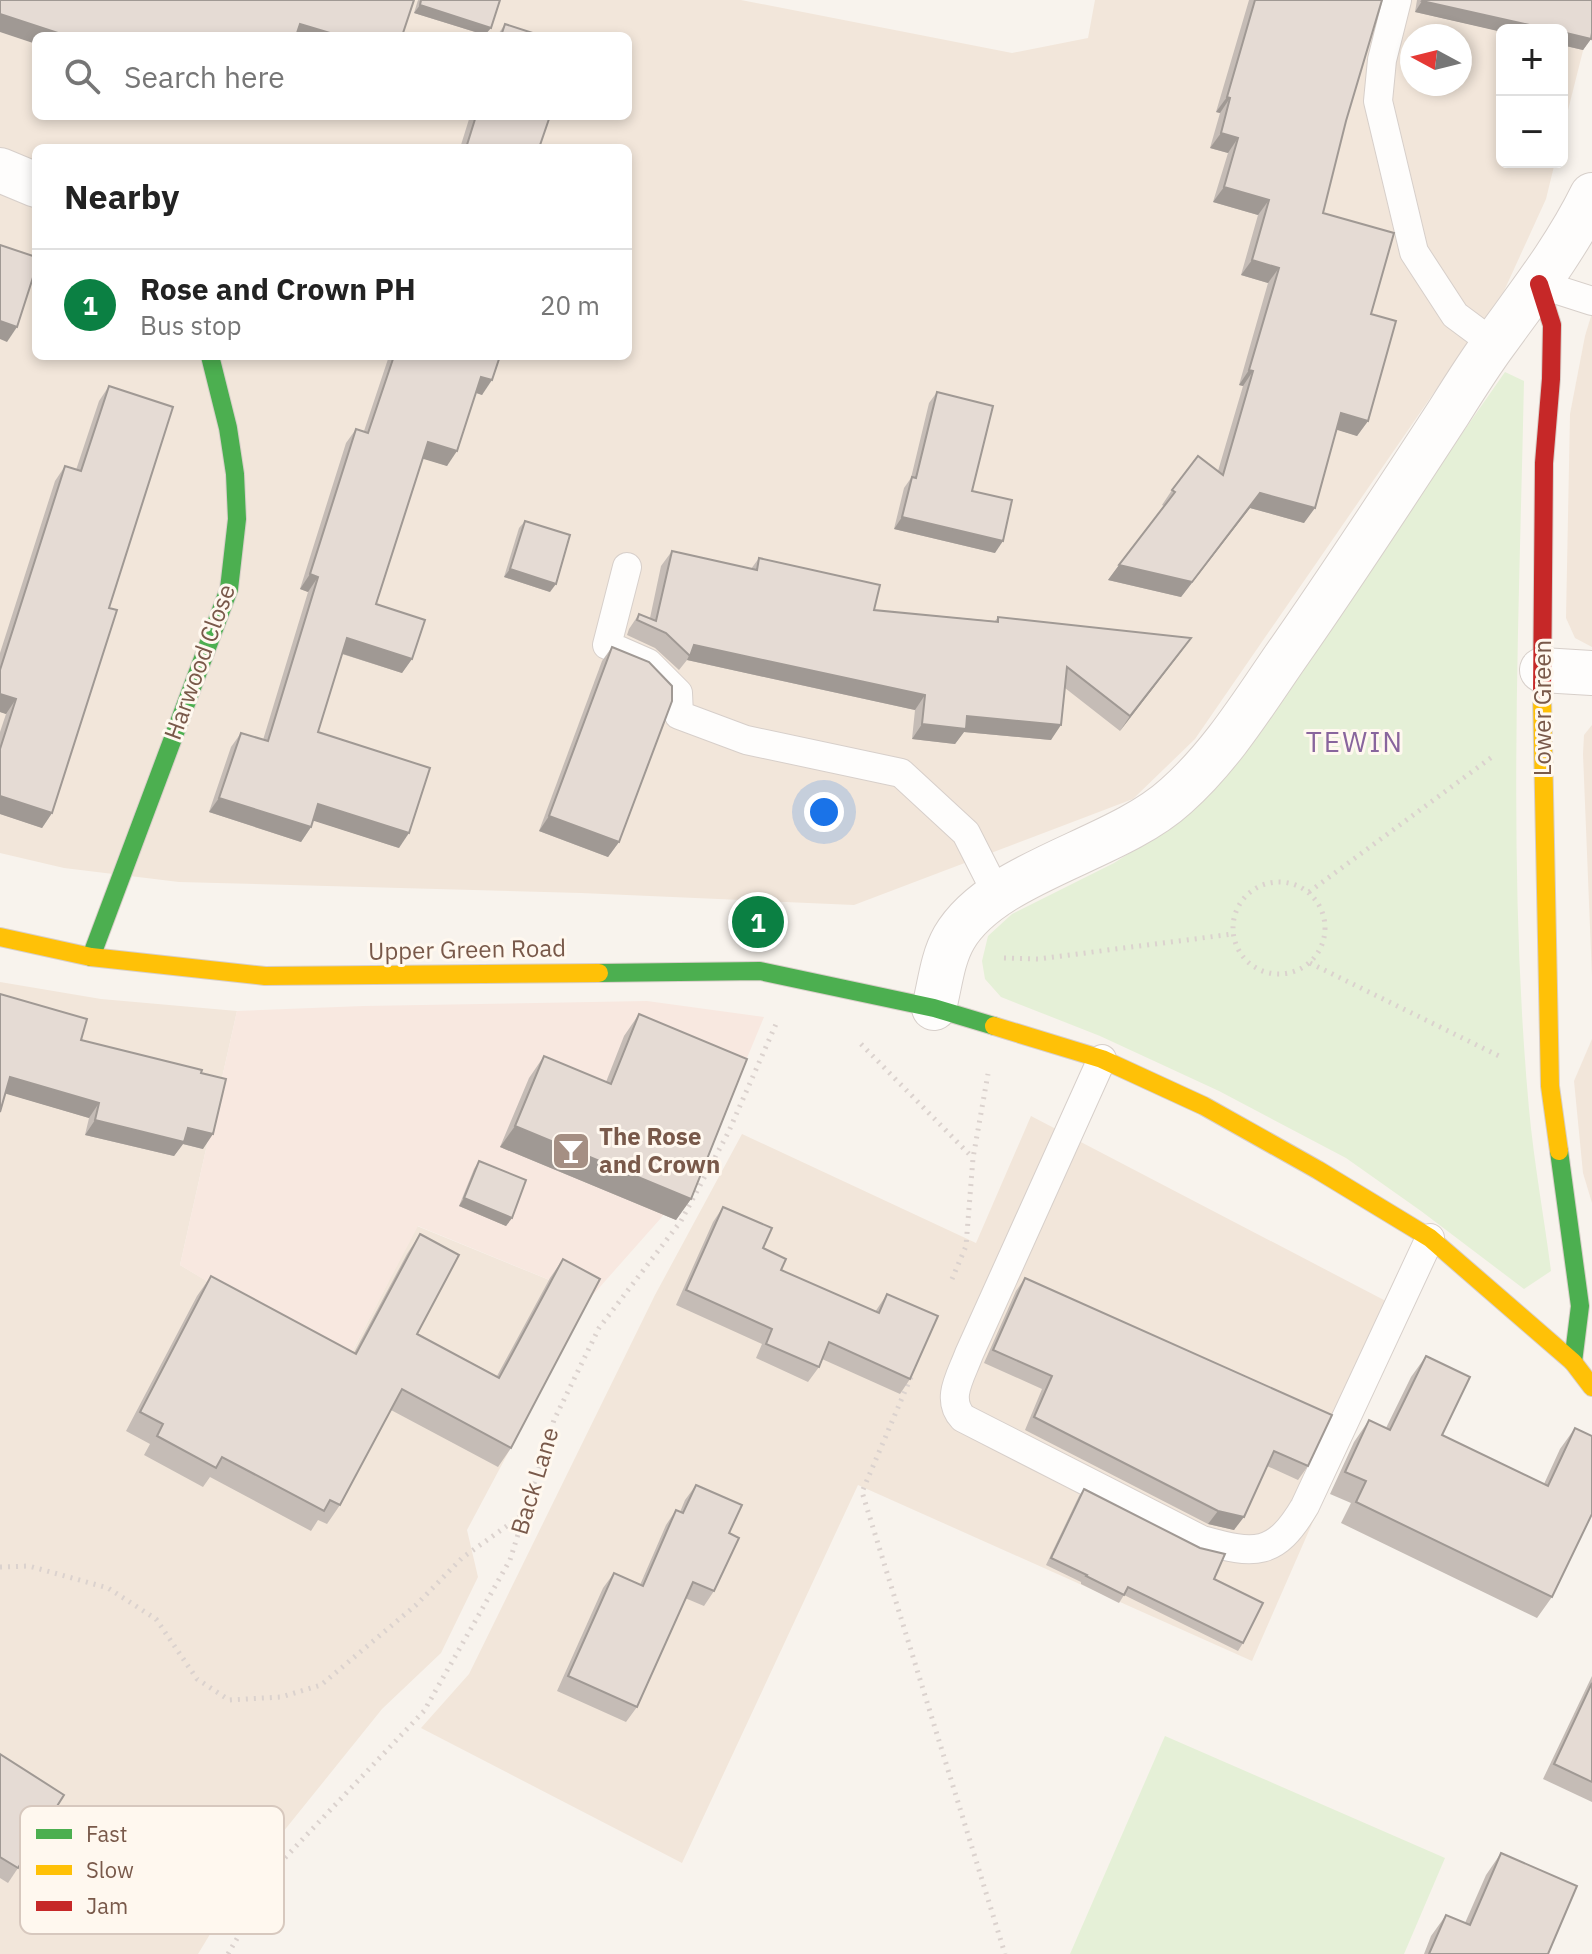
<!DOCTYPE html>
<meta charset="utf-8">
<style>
body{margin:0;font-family:"IBM Plex Sans",sans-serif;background:#f2f2f2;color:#222}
.controls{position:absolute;right:24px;top:24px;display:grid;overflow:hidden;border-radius:12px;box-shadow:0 4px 12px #0003}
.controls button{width:72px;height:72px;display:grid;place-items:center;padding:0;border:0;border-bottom:2px solid #e0e0e0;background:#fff;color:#222;font:40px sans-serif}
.compass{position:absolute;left:1400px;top:24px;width:72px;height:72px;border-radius:50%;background:#fff;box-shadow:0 4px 12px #0003;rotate:277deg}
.you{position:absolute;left:824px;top:812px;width:28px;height:28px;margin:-20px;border:6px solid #fff;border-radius:50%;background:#1a73e8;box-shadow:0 0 0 12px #1a73e833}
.badge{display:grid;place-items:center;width:52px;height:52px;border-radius:50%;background:#0b8043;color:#fff;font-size:26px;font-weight:700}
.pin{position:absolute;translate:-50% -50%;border:4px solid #fff;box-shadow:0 2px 8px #0006}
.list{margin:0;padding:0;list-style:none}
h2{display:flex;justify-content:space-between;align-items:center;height:104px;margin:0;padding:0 32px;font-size:34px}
h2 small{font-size:26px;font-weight:400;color:#767676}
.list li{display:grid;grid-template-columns:52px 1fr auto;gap:24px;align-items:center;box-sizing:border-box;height:112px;padding:0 32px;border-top:2px solid #e0e0e0}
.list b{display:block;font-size:30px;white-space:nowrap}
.list p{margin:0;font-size:26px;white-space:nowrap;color:#767676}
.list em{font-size:26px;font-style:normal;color:#767676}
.icon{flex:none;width:44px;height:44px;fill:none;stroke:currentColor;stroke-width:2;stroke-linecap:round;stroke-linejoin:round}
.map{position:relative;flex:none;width:1592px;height:1954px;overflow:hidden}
.search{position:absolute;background:#fff;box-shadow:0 4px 12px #0003;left:32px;top:32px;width:600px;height:88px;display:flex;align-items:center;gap:20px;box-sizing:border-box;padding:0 28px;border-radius:12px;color:#767676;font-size:30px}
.panel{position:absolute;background:#fff;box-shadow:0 4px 12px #0003;left:32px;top:144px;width:600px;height:216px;border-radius:12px}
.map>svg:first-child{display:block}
.residential{fill:#f2e6da;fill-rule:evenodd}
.commercial{fill:#f8e8e0}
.green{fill:#e5f0d7}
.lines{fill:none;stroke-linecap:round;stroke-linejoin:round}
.lane-casing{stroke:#d7cfca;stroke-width:30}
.street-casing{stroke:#d7cfca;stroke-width:46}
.fast-casing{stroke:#d8cfc9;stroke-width:20}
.slow-casing{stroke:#d8cfc9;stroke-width:20}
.jam-casing{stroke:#d8cfc9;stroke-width:20}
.path{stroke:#dbd2ce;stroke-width:5;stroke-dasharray:2 6;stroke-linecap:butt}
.lane{stroke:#fefdfc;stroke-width:28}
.street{stroke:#fefdfc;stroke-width:44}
.fast{stroke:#4caf50;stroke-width:18}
.slow{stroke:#ffc107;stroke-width:18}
.jam{stroke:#c62828;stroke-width:18}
.wall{fill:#c5bcb6}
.shaded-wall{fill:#a09994}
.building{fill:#e5dbd4;stroke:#a09994;stroke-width:2}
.labels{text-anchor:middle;stroke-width:6;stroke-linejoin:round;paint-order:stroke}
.street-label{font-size:24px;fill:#79594a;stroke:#fff8ef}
.poi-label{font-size:24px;font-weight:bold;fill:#79594a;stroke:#fff8ef;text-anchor:start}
.quarter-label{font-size:28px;letter-spacing:2px;fill:#88659d;stroke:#fff8ef}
.key{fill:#fff8ef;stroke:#d7c8be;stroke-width:2}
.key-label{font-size:22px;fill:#79594a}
</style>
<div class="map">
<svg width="1592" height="1954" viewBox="0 0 1592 1954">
<rect width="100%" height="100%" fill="#f8f3ed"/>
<g class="residential">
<path d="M0,0H741L1012,53L1088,38L1095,0H1592V15L1562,134V30H1502V162H1555L1546,199L1504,291L1195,739L1133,799L854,905L581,893L179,882L64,868L0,853ZM36,36H628V116H36ZM1412,36H1460V84H1412ZM36,148H628V356H36Z"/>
<path d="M1592,313V647L1575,638L1566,618L1570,414L1585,336Z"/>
<path d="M1592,725V977L1583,754L1584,735Z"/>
<path d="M0,982L101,999L237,1011L180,1265L346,1364L417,1226L591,1297L467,1530L478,1577L441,1653L382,1709L238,1888L198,1954H0Z"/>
<path d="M1592,1039V1203L1583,1173L1574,1081Z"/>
<path d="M1031,1116L1405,1311L1252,1661L858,1485L682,1863L421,1728L469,1674L655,1295L742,1134L976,1243Z"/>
</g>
<path class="commercial" d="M647,1001L764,1017L708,1152L661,1218L591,1297L418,1226L345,1365L180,1265L237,1011L363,1006Z"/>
<g class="green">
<path d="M1505,372L1524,381C1519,623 1507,867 1529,1109C1534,1163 1544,1217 1551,1271L1524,1289L1421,1211L1346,1158L1219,1091L1100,1036L1001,997L985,979L982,961L988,936L1012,914L1114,863L1184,818L1366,571Z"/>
<path d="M1165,1736L1445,1858L1404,1954H1070Z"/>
</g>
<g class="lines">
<defs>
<g id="lane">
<path d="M1397,0L1382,60L1378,101L1414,252L1455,315L1494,344"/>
<path d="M1539,284L1592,301"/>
<path d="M627,567L607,645L648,663L678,693L679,715L746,740L901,773L966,833L997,894"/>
<path d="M1102,1059L969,1354C961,1376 945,1399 963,1418L1202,1540C1255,1555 1275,1557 1305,1506L1430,1238"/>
</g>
<g id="street">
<path d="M0,170L36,185"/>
<path d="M1542,670L1592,673"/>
<path d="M934,1008C940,985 942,959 954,938C993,871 1116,851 1176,796C1220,757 1251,707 1284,659C1341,578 1395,495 1449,412C1464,388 1479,364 1496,341C1530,294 1566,248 1592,195"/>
</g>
<g id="fast">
<path d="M91,957L229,589L237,519L235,474L228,428L210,356"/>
<path d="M599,973L760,971L934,1008L994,1026"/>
<path d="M1559,1151L1580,1306L1573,1362"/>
</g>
<g id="slow">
<path d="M1542,696L1550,1086L1559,1151"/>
<path d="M0,937L91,957L265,976L599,973"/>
<path d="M994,1026L1102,1059L1204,1106L1318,1170L1430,1238L1573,1362L1592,1387"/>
</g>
<path id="jam" d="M1539,284L1552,325L1551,379L1544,463L1542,696"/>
</defs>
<use href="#lane" class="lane-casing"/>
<use href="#street" class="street-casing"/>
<use href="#fast" class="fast-casing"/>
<use href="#slow" class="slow-casing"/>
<use href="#jam" class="jam-casing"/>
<g class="path">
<circle cx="1279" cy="928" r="46"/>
<path d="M1309,892L1492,757"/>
<path d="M1004,958L1038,959L1233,934"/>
<path d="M1310,963L1499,1056"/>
<path d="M861,1044L973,1158"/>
<path d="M952,1279L966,1246L973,1158L988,1074"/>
<path d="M911,1377L862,1492L1005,1954"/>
<path d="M0,1567L29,1566L108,1588L156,1619L197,1679L229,1700L281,1697L321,1685L416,1605L462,1558L525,1513"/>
<path d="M228,1954L282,1861L424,1711L510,1560L554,1420L599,1328L681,1221L728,1133L776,1024"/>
</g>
<use href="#lane" class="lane"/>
<use href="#street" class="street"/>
<use href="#fast" class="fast"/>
<use href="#slow" class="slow"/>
<use href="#jam" class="jam"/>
</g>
<g class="wall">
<path d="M418,0H500L485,35L414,13Z"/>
<path d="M1249,0H1382L1346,121L1323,213L1371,314L1368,421L1357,436L1336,429L1304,523L1250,508L1181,597L1108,580L1164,506L1162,505L1172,490L1218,471L1243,386L1239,385L1268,283L1241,275L1258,215L1213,202L1228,153L1210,148L1220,113L1216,112Z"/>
<path d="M1417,0H1592L1591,39L1583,50L1415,12Z"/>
<path d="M505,24L542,36H497Z"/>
<path d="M470,116H550L539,148H460Z"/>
<path d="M389,356H500L482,395L476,393L447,466L423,458L376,604L412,659L402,673L342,654L318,732L399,848L313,820L311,827L301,842L209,812L231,747L241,733L263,740L308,592L300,589L346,443L356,429L364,431Z"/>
<path d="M109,386V608L52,813L42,828L0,814V732L6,714L0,712V653L55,481L65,466L76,470L99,401Z"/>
<path d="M937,392L972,491L995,553L894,529L904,488L911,478L929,403Z"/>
<path d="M525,521L550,592L504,577L519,528Z"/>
<path d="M672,551L751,569L759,558L874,610L995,621L998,617L1191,638L1120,731L1065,688L1051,740L964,732L955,744L912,739L915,710L687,660L679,670L655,648L627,635L629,629L639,614L650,618L661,566Z"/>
<path d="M612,647L619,842L608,857L539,831L602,661Z"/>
<path d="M0,994L81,1040L201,1073L203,1149L183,1144L174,1156L85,1135L89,1118L5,1093Z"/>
<path d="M639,1014L691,1199L676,1220L500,1147L529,1078L544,1056L606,1082L624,1036Z"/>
<path d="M479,1161L512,1218L506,1226L459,1206L474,1169Z"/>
<path d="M723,1207L763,1248L781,1270L875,1312L887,1294L910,1379L900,1394L822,1359L819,1367L808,1382L756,1358L762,1344L676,1305L713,1222Z"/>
<path d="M420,1234L417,1334L497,1376L550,1278L563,1259L511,1448L498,1467L391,1410L340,1505L327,1524L318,1520L311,1531L210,1477L203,1487L144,1455L150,1444L126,1431L197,1296L211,1276L354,1353L407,1254Z"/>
<path d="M1025,1278L1308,1466L1298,1480L1267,1466L1234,1530L1208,1524L1025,1430L1042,1389L984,1363L1016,1291Z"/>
<path d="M1426,1356L1442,1435L1544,1484L1560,1449L1575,1428L1552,1597L1537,1618L1341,1523L1351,1503L1330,1494L1354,1442L1369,1420L1386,1428L1411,1377Z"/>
<path d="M696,1485L729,1533L714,1591L704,1606L685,1598L637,1707L626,1722L557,1691L603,1588L614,1573L640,1585L666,1525L676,1510L680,1512L685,1500Z"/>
<path d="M1084,1489L1214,1579L1243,1643L1238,1651L1124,1595L1119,1603L1081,1584V1582L1046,1565L1079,1496Z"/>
<path d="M1592,1676V1802L1543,1779Z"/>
<path d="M0,1754L18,1868L8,1883L0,1878Z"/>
<path d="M1501,1853L1548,1954H1424L1431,1936L1446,1915L1465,1923L1486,1875Z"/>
</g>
<g class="shaded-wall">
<path d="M1422,1L1552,30H1502V32L1415,12Z"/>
<path d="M420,5L491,28L485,35L414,13Z"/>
<path d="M0,14L67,36H36V44L0,32Z"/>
<path d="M300,24L340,36H292Z"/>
<path d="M1562,32L1591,39L1583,50L1562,45Z"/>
<path d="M1227,97L1230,98L1220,113L1216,112Z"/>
<path d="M1221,133L1238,138L1228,153L1210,148Z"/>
<path d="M1224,187L1269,200L1258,215L1213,202Z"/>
<path d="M1252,260L1279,268L1268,283L1241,275Z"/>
<path d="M0,321L17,327L7,342L0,339Z"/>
<path d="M1249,370L1253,371L1243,386L1239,385Z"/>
<path d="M481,377L492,380L482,395L471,391Z"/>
<path d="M1341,413L1368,421L1357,436L1331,428Z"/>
<path d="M428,442L457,451L447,466L417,457Z"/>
<path d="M1260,493L1315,508L1304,523L1250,508L1181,597L1108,580L1119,565Z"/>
<path d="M902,517L1003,541L995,553L894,529Z"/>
<path d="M510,569L556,584L550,592L504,577Z"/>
<path d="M310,574L318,577L308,592L300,589Z"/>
<path d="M347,638L412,659L402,673L337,652Z"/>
<path d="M1191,638L1181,652L1120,731L1130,716Z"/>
<path d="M694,645L925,695L915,710L687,660Z"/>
<path d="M0,694L16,699L6,714L0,712Z"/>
<path d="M967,716L1061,725L1051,740L964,732L955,744L912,739L922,724Z"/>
<path d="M0,796L52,813L42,828L0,814Z"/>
<path d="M219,798L311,827L301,842L209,812Z"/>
<path d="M318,804L409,833L399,848L308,819Z"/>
<path d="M549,816L619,842L608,857L539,831Z"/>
<path d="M10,1077L99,1103L89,1118L0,1092Z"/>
<path d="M95,1120L188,1128L213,1134L203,1149L183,1144L174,1156L85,1135Z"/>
<path d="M515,1126L691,1199L676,1220L500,1147Z"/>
<path d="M464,1198L512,1218L506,1226L459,1206Z"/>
<path d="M1218,1511L1244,1517L1234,1530L1208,1524Z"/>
</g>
<g class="building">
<path d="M0,0H414L402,36H340L300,24L296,36H67L0,14Z"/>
<path d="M421,0H500L491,28L420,5Z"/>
<path d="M1255,0H1382L1346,121L1323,213L1394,233L1371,314L1396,321L1368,421L1341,413L1315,508L1260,493L1192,582L1119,565L1175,492L1172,490L1198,456L1223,475L1253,371L1249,370L1279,268L1252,260L1269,200L1224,187L1238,138L1221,133L1230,98L1227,97Z"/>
<path d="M1423,0H1592V33L1591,39L1562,32V30H1552L1422,1Z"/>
<path d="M505,24L542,36H501Z"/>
<path d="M476,116H550L539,148H466Z"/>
<path d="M0,245L36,257V268L17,327L0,321Z"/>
<path d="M394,356H500L492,380L481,377L457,451L428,442L376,604L425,620L412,659L347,638L318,732L430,768L409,833L318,804L311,827L219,798L241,733L268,741L318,577L310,574L356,429L368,433Z"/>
<path d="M109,386L173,407L109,608L117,610L52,813L0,796V749L16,699L0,694V670L65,466L81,471Z"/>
<path d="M937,392L993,406L972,491L1012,500L1003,541L902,517L912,477L916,478Z"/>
<path d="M525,521L570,535L556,584L510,569Z"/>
<path d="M672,551L757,570L759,558L880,585L874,610L998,622V617L1191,638L1130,716L1067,667L1061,725L967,716L966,729L922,724L925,695L694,645L690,656L666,633L637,620L639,614L656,621Z"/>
<path d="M612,647L649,662L672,686V701L619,842L549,816Z"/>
<path d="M0,994L87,1019L81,1040L202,1070L201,1073L226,1079L213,1134L188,1128L184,1142L95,1120L99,1103L10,1077L0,1112Z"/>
<path d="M639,1014L747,1059L691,1199L515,1126L544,1056L611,1084Z"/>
<path d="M479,1161L526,1180L512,1218L464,1198Z"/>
<path d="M723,1207L772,1228L763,1248L786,1259L781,1270L879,1313L887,1294L938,1316L910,1379L829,1342L819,1367L766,1344L772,1329L686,1290Z"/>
<path d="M420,1234L459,1255L417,1334L499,1378L563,1259L600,1279L511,1448L402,1389L340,1505L330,1500L324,1511L222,1457L216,1468L157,1436L163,1424L140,1412L211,1276L356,1354Z"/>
<path d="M1025,1278L1332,1415L1308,1466L1274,1451L1244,1517L1218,1511L1034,1417L1052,1376L993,1350Z"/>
<path d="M1426,1356L1470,1377L1442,1435L1548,1486L1575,1428L1592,1436V1514L1552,1597L1356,1502L1366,1481L1345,1472L1369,1420L1390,1430Z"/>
<path d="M696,1485L742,1505L729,1533L739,1538L714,1591L693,1582L637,1707L568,1676L614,1573L643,1586L676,1510L683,1513Z"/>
<path d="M1084,1489L1200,1548L1225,1554L1214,1579L1263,1603L1243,1643L1128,1587L1124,1595L1086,1576L1087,1575L1051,1558Z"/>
<path d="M1592,1683V1782L1554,1764Z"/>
<path d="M0,1754L64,1795L18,1868L0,1857Z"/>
<path d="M1501,1853L1577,1886L1548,1954H1429L1446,1915L1470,1925Z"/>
</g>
<defs>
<symbol id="bar-square" viewBox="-11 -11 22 22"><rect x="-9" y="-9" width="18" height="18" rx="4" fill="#a58f83" stroke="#fff8ef"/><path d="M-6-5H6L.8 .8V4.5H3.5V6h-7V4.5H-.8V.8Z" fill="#fff"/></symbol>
</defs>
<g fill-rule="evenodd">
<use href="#bar-square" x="549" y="1129" width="44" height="44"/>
</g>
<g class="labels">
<g class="street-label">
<text transform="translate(200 662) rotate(-70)" y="8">Harwood Close</text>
<text transform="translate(1543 708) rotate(-90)" y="8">Lower Green</text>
<text transform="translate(467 950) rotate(-1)" y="8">Upper Green Road</text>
<text transform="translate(535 1481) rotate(-73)" y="8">Back Lane</text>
</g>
<g class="poi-label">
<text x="599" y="1145">The Rose<tspan x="599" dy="28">and Crown</tspan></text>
</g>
<g class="quarter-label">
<text x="1355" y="752">TEWIN</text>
</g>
</g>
<rect x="20" y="1806" width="264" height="128" rx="12" class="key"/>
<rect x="36" y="1829" width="36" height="10" fill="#4caf50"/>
<rect x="36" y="1865" width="36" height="10" fill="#ffc107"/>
<rect x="36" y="1901" width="36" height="10" fill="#c62828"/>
<g class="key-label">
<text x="86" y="1842">Fast</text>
<text x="86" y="1878">Slow</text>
<text x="86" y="1914">Jam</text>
</g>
</svg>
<div class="controls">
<button>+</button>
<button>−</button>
</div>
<svg class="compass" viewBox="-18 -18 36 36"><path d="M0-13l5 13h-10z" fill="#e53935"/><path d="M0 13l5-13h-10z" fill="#767676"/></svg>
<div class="you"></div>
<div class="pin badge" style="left:758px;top:922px">1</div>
<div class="search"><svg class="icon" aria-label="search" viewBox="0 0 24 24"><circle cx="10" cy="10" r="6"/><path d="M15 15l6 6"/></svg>Search here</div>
<section class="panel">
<h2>Nearby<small></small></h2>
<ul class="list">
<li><span class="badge">1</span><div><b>Rose and Crown PH</b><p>Bus stop</p></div><em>20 m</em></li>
</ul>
</section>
</div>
